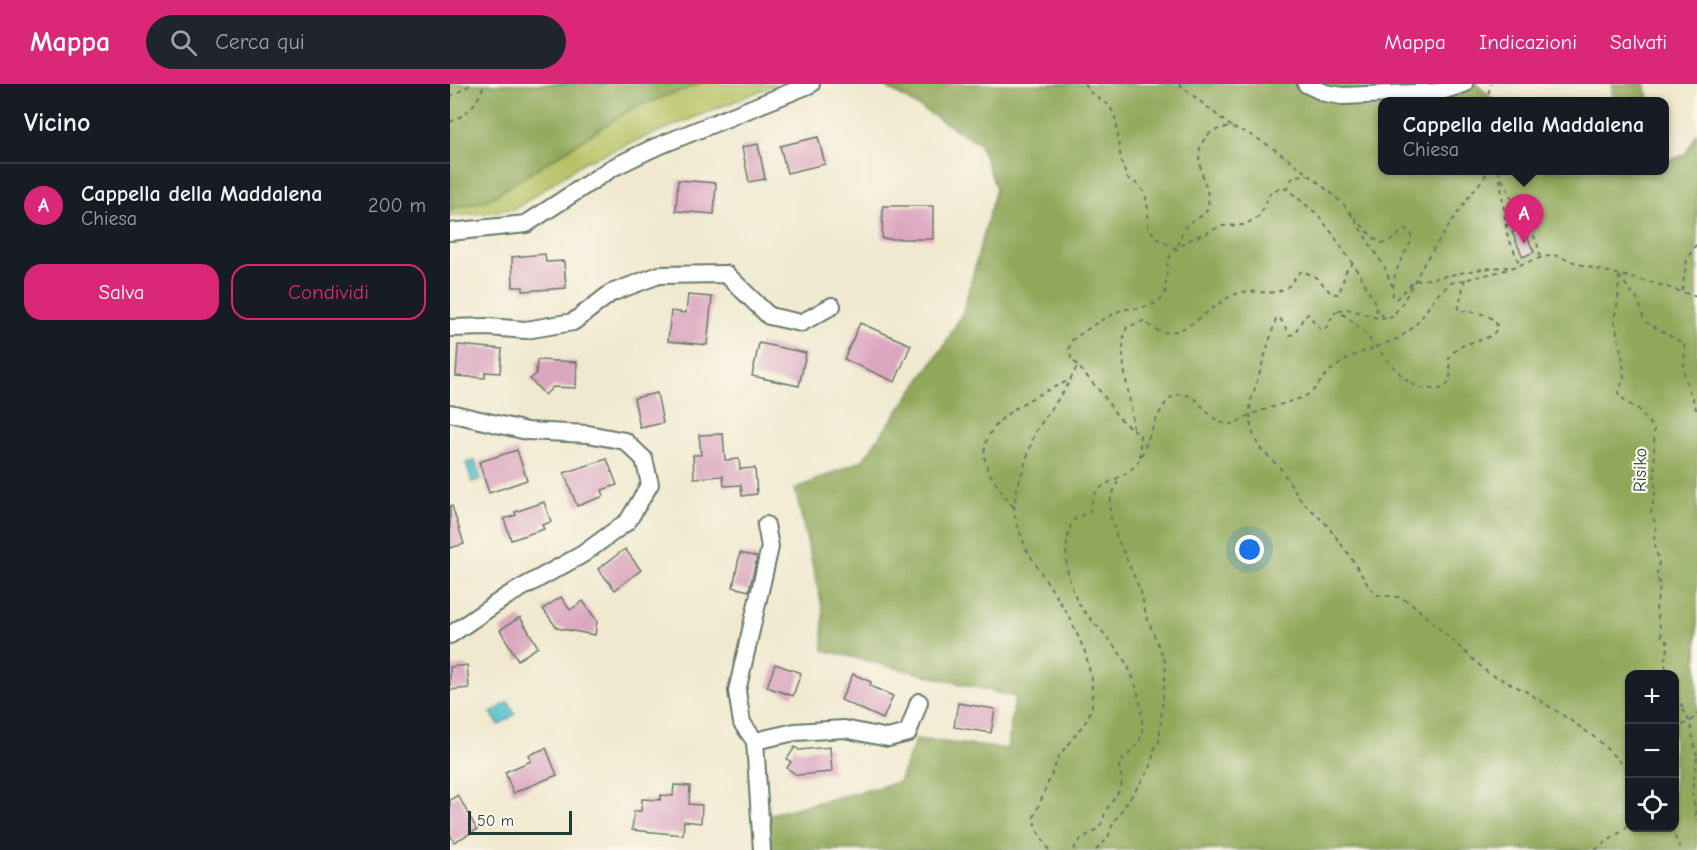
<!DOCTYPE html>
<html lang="it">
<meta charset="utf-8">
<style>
body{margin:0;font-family:"Comic Neue",sans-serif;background:#20242c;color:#f1f3f6}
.controls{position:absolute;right:18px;bottom:18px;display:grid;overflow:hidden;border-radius:12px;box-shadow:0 2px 4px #0004}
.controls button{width:54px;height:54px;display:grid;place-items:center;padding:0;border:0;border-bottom:2px solid #363941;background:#171b24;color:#f1f3f6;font:30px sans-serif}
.scale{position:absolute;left:18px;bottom:15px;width:104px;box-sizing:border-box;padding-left:6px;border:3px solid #1f3d34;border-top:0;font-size:16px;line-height:21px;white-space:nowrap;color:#1f3d34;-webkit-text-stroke:4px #fbf7ec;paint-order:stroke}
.you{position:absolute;left:800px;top:466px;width:21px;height:21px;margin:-15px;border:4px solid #fff;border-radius:50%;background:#1a73e8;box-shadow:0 0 0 9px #1a73e833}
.badge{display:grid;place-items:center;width:39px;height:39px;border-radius:50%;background:#db2777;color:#fff;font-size:20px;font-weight:700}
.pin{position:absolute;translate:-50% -50px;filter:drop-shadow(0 2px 3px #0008)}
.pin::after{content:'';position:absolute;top:32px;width:21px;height:18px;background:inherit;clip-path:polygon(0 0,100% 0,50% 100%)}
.popup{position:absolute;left:928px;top:13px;width:291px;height:78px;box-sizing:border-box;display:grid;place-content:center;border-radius:12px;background:#171b24;filter:drop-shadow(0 2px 4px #0005);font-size:20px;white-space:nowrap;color:#9ea1a6}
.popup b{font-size:22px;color:#f1f3f6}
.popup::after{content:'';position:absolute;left:50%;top:100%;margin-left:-12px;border:12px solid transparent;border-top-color:#171b24}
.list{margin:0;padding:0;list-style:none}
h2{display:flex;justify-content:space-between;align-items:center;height:78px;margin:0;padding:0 24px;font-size:26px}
h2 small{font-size:20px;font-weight:400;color:#9ea1a6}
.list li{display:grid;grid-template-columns:39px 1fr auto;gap:18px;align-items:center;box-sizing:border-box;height:84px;padding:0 24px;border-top:2px solid #363941}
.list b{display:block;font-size:22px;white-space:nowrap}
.list p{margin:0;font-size:20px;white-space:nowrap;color:#9ea1a6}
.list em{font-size:20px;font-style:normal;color:#9ea1a6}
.actions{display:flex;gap:12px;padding:18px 24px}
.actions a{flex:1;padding:14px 0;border:2px solid #db2777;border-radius:18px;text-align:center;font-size:21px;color:#db2777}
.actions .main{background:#db2777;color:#fff}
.icon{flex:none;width:33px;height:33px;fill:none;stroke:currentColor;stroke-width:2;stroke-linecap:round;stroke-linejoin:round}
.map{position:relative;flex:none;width:1247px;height:766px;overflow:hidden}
header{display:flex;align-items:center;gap:36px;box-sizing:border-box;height:84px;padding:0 30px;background:#db2777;color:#fff}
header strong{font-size:28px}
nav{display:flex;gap:33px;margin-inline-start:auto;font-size:21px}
.search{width:420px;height:54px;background:#20242c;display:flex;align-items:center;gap:15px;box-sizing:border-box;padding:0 21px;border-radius:33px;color:#9ea1a6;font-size:22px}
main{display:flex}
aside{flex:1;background:#171b24}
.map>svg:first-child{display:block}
.green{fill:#b6c264;stroke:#6a804c;stroke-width:1.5}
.forest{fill:#90a85a;stroke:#587247;stroke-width:1.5;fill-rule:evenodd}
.water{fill:#52bfcc;stroke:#387e80;stroke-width:1.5}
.building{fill:#dba7bf}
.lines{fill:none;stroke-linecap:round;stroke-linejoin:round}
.minor-casing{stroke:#68796a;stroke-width:20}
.path{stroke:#68796a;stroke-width:2;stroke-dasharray:4.5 4.5;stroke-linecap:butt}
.minor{stroke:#fff;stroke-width:16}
.labels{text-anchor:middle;stroke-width:4.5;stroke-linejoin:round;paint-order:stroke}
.street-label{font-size:18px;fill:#1f3d34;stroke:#fbf7ec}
</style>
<header>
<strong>Mappa</strong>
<div class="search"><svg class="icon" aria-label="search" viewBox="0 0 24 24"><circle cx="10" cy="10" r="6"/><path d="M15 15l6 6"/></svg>Cerca qui</div>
<nav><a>Mappa</a><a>Indicazioni</a><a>Salvati</a></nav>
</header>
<main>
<aside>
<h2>Vicino<small></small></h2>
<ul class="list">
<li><span class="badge">A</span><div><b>Cappella della Maddalena</b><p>Chiesa</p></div><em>200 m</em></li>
</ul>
<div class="actions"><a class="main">Salva</a><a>Condividi</a></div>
</aside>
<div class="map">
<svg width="1247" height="766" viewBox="0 0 1247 766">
<rect width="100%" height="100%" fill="#fbf7ec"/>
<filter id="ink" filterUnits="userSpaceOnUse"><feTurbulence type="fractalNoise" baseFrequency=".0167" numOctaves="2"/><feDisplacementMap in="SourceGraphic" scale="12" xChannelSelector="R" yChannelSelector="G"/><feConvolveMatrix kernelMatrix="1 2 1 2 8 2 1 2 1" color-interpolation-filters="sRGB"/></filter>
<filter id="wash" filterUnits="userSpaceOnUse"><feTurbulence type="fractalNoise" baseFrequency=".008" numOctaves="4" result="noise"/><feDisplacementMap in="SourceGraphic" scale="24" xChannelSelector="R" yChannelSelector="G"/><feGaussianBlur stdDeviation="1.35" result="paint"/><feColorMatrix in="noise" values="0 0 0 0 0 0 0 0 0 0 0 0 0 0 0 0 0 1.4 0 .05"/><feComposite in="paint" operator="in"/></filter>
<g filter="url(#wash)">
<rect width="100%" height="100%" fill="#f0e9cf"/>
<path class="green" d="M0,0H327L134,78L65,125L0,133Z"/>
<g class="forest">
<path d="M0,0H250L183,24L38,116L0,125Z"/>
<path d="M431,0H1026L1045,17L933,18V86H1215V77L1235,71L1247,50V766H307L321,730L449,698L466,655L557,665L565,613L373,566V526L345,405L413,376L492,265L513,228L546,104L529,59ZM1180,590H1224V744H1180Z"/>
<path d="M1162,0H1195L1200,17H1162Z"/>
</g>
<g class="water">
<path d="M25,377L31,395L22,398L16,379Z"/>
<path d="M58,618L65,630L49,641L41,629Z"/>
</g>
<g id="blocks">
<g class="building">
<path d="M368,53L375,80L337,89L330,62Z"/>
<path d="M308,60L315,95L299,98L292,63Z"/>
<path d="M228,96L266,99L264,130L226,127Z"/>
<path d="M433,122H483V155H432Z"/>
<path d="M1073,144L1084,168L1073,173L1062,148Z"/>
<path d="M95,170L96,178L114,177L116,204L73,207V203H63L62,173Z"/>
<path d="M238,211L262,213L257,261L218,257L221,227L236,229Z"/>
<path d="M410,239L461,261L445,298L394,275Z"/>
<path d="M309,259L356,269L349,302L302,292Z"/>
<path d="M8,261L52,265L50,289L35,288V294L6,292Z"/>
<path d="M87,276L127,278L126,304L103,303L95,311L80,295L86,290Z"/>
<path d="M207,309L213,339L190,344L184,314Z"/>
<path d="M273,350L275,376L289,375L290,385L305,384L307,410L292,412L291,401L274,402L273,392L244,394L243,371H251L249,351Z"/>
<path d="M67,366L77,396L39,409L29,378Z"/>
<path d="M157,375L167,401L152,406L154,412L127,422L114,389Z"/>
<path d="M94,418L101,438L92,441L94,445L61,456L54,435L66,431L65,428Z"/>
<path d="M0,422H2L14,460L0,464Z"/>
<path d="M175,465L191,486L165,506L148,485Z"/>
<path d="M290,469L307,473L299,507L283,503Z"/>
<path d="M111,513L120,526L133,517L147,537L145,551L107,544L93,525Z"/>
<path d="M70,533L88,563L68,576L50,546Z"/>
<path d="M325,580L351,589L343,612L317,603Z"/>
<path d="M17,581L19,604L0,606V583Z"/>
<path d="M403,590L421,598L420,602L443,612L433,635L391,616Z"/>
<path d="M508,619L545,625L541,649L504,643Z"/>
<path d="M345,663L349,666L380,663L382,688L347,691L337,684L341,678L337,675Z"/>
<path d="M96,664L107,691L63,709L55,688L81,677L79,671Z"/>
<path d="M224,701L240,702L239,720L252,721L251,739L234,737L233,751L182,746L184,727H191L192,715L210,716L211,711L223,712Z"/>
<path d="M8,711L27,746L4,758L0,750V716Z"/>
</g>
</g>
</g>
<g filter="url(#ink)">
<use href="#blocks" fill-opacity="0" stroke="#68796a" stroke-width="1.5"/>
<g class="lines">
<defs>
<g id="minor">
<path d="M856,0L875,9L892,12L989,8L1014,0"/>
<path d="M0,148L76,140L162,84L201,65L361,0"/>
<path d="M0,244L38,243L76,246L123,238L161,209L209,191L276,190L319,232L351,239L382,222"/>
<path d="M0,329L77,347L138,350L175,357L194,375L200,400L178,437L133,470L57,512L0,551"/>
<path d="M305,657L292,639L287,607L320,463L316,441"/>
<path d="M312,766L305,657L345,648L394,645L438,654L458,649L469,618"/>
</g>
</defs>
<use href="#minor" class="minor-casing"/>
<g class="path">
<path d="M635,0L640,8L660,22L666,36L671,77L677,94L687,100L695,109L698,125V143L708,155L727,165C729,157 732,146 738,140C746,133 755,134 758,123C762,101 737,74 757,52C764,45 773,43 782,44C809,48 870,99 891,118C901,127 923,158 933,159C941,159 949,149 956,145L960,148L962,155C951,178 942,186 943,214L946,215L964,197C996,194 1026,183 1058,183"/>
<path d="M729,0L783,44"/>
<path d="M0,13L22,0"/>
<path d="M1036,18L1041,0"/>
<path d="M0,38C17,31 29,18 34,0"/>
<path d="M1049,86L1057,150L1070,181"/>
<path d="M1052,95L1072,135"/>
<path d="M837,105C841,92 845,91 858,91"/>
<path d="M900,129L934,182L942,202"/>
<path d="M1057,141L1072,135C1082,145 1089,160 1090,174"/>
<path d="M1169,192L1168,217L1164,235L1173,277L1174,294L1168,309L1177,319L1188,325L1204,345L1205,410L1201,428L1206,441L1204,457L1209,478L1207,489L1210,503L1206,524L1212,552L1219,560L1214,579L1219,590"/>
<path d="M1169,192L1189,218L1194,237L1234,260C1236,270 1233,276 1234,285C1235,301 1244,314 1247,329"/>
<path d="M1015,195L1008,226C1022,229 1043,227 1048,244C1035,263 1015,251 999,274C1001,288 1004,306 985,305C979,305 971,305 966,302C942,291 907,229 885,228L876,244L870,245L858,230L854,233L844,250L840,251L830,234L826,235L800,320L801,344L804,352L809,363L831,385L850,415L876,440L900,472L919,503L927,511L948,513L960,518L1037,588L1077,608L1120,636L1147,655L1180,688"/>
<path d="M1232,207L1237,175L1247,159"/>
<path d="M888,227C901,220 918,236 936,234"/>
<path d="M683,345C683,316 665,269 677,243L693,237C698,240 704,245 709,247C737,256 763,216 789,209C804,204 819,213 834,205C843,201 844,190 853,187L867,194L882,210H889L896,187L903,179"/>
<path d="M690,373V350L675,340L665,329L653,311L621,274L619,265L622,256L648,238L673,225L691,224L707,219L715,211L718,175L727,165L739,156L772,142L794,141L810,132L820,109L829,104L837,105L867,130L882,149L912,194L924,217L927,228L936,234L942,233L953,218L976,176L1017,115L1040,86"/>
<path d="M563,423C554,409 537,392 535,376C528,334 590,310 620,296"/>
<path d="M1224,613L1235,625L1233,626C1244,641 1241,654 1247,671"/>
<path d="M1224,645L1241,637L1247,630"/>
<path d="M1247,673L1242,708L1247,736"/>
<path d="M1221,744L1231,766"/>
<path d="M599,766L586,744L584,733L609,672L636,637L642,624V596L635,568L619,532L576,465L566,437L564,425L567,405L585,348L614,307L628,281"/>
<path d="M624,766C628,753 639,752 648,744C653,739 653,733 656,727C660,718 671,708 672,698C672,691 669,686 669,679C677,672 687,664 690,655C697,636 686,595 676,579C671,570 663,561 657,553C645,538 630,527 624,509C614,484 614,463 622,437L640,427C641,422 642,415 645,410C653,396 680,395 691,373C697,359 711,314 726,311C746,306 753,328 767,336C772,340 778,340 784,340L801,330L854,313L863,307L879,287L900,273L947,255L959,247L970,236L985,213L1001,199L1052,187L1090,174L1104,171L1135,182L1211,201L1247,213"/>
<path d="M646,766L658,754L663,739L700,685L705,663L709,658L716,580L696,531L691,508L666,451L660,430V417L669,394"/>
<path d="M1145,766L1175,745L1179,739L1180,725"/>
</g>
<use href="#minor" class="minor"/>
</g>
</g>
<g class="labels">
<g class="street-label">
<text transform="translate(1190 386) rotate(-89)" y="6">Risiko</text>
</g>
</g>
</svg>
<div class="controls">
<button>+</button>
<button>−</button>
<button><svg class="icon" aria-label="locate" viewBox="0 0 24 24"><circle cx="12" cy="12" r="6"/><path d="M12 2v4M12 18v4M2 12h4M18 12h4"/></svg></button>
</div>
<div class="scale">50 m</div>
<div class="you"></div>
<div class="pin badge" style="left:1074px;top:160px">A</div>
<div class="popup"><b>Cappella della Maddalena</b>Chiesa</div>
</div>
</main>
